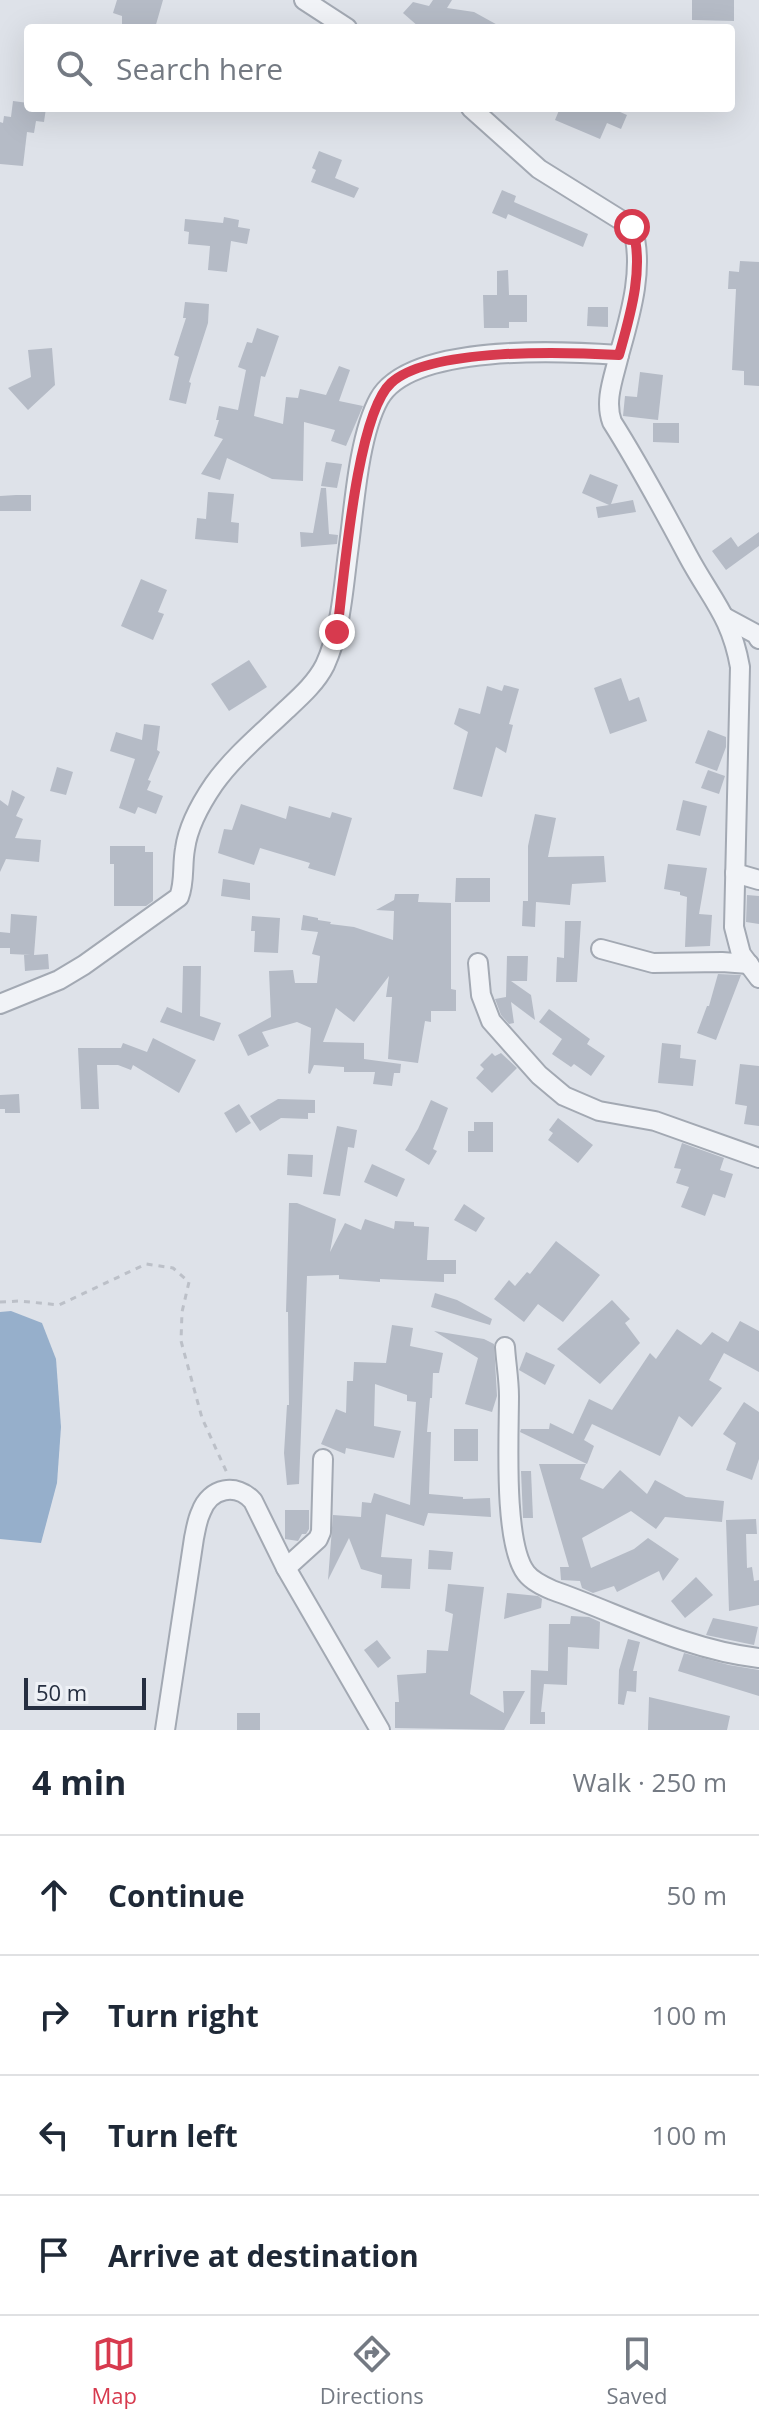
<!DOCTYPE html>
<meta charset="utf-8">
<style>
body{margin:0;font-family:"Open Sans",sans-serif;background:#f6f6f7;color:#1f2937}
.scale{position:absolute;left:24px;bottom:20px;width:122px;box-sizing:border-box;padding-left:8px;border:4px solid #262f41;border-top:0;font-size:22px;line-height:28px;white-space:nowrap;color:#262f41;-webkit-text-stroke:6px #eef1f6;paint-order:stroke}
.stop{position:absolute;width:24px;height:24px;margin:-18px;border:6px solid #d73a4e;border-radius:50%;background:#fff}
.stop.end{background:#d73a4e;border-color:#fff;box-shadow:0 2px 8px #0008}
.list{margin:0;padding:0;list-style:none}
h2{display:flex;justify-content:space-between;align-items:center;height:104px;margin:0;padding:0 32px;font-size:34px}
h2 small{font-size:26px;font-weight:400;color:#747a83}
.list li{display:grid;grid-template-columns:52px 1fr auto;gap:24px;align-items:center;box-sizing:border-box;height:120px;padding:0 32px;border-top:2px solid #e0e1e3}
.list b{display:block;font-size:30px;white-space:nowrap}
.list em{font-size:26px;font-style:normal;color:#747a83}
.icon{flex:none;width:44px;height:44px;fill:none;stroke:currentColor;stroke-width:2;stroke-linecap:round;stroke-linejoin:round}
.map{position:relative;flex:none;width:759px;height:1730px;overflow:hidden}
.search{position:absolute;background:#fff;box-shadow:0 8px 32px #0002;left:24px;right:24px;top:24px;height:88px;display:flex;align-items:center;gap:20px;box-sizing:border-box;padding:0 28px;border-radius:8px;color:#747a83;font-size:30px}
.sheet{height:584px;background:#fff}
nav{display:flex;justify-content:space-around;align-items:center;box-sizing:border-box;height:112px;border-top:2px solid #e0e1e3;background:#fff;font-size:22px;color:#747a83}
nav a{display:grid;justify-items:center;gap:4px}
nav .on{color:#d73a4e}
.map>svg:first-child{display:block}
.water{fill:#96afcb}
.building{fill:#b5bbc6}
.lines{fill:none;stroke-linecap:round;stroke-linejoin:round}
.street-casing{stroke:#a3a9b3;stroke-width:22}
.path{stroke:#bcc0c8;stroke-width:3;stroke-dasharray:6 6;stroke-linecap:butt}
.street{stroke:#f1f3f7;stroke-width:18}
.route{stroke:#d73a4e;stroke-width:10}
</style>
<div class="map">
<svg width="759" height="1730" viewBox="0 0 759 1730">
<rect width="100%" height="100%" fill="#dee2e9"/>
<path class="water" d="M11,1311L42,1323L56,1359L61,1427L57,1483L41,1543L0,1539V1312Z"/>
<g class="building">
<path d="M117,0H163L155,28H132L122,25V16L113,13Z"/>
<path d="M433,0H452L447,8L474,12L503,28L419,27L403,13L413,2L429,6Z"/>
<path d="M692,0H734V21L692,20Z"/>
<path d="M13,101L28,103V108H46L44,122L36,121L34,133L27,132L23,166L0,164V122L3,123L4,116L11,117Z"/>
<path d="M560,108H611L627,115L621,129L607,123L600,139L555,120Z"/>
<path d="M319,151L342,160L335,178L359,188L354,198L311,182L316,170L312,168Z"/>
<path d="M502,190L516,196L514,202L588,234L583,247L508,214L506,219L492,213Z"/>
<path d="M224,217L239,220L238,227L250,229L247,244L231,241L227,272L208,270L210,246L188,244L189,232L184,231L185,219L223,223Z"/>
<path d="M740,261L759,262V386L744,385V371L732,370L736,289H728L729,271L739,272Z"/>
<path d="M508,270L509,295H527V322H509V328H484L483,295H497V271Z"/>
<path d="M185,302L209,304L208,323L189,382L191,383L186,404L169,400L179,357L174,355L186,318H183Z"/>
<path d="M588,307H608V327L587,326Z"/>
<path d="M257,328L279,336L265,377L261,376L254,416L283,424L286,397L298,398L300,389L326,395L339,366L350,370L339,401L363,406L346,446L331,441L335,430L304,422L303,481L272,479L227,458L220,480L201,474L223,439L214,436L219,420H216L219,406L238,410L246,370L238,367L247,342L252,343Z"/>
<path d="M52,348L55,385L28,410L8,388L31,377L28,350Z"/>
<path d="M640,372L663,375L658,420L623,416L625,396L637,397Z"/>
<path d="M653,423H679V443L653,442Z"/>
<path d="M326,462L342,464L337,488L321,486Z"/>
<path d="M590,474L618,485L611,504L633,500L636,512L598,518L596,507L609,505L582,493Z"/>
<path d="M321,488H326L329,534L338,535L337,544L301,547L300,532L313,533Z"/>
<path d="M208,492L234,494L231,522L239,523L238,543L195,539L197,518L206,519Z"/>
<path d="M16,495H31V511H0V496Z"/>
<path d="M759,532V546L726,570L712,551L731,537L738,547Z"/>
<path d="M141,579L167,590L158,612L164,614L153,640L121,626Z"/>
<path d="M249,660L267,687L229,711L211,684Z"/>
<path d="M621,678L629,701L639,697L647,721L610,734L594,688Z"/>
<path d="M504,685L519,689L509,724L513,725L506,753L496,747L482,797L453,789L468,732L454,724L459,708L480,714L487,686L502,691Z"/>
<path d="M144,724L160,726L157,750L160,752L148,780L151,781L147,790L163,796L156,814L138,807L135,814L119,808L135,759L110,751L116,732L142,740Z"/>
<path d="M708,730L726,737V747L717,771L695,763Z"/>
<path d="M57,767L73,772L66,795L50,791Z"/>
<path d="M708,770L725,776L719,794L701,788Z"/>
<path d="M12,790L25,797L16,816L23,819L15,838L41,840L39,862L6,859L0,872V800L8,806Z"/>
<path d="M683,800L707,806L700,836L676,830Z"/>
<path d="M241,804L286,819L289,806L330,818L332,812L352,818L335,876L308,868L310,863L260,848L254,865L218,853L224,829L232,830Z"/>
<path d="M535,814L556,818L548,857L604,856L606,882L572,884L570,905L536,902L535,927L522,926L523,901H528V846Z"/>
<path d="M110,846H145V852H153V901L146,906H114V864H110Z"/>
<path d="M668,864L707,868L699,914L712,915L710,946L685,947L687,897L680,895V892L664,889Z"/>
<path d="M456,878H490V902H455Z"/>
<path d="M223,879L250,883V900L221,896Z"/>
<path d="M395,894H419L418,902L451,903V989L456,990V1011H431V1022L425,1021L418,1063L388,1059L392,997H386L389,976L354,1022L336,1008L323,1042L364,1043V1059L401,1064L400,1073H394L392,1086L373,1084L375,1072H344V1067L314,1065L310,1074L308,1073L311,1028L297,1022L262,1032L269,1046L248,1056L238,1035L271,1017L269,971L293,970L295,983H317L320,956L312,954L318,932L301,930L303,915L318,918V920L331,922L330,924L354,927L393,940L394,911L376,910L394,900Z"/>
<path d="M747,895L759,896V924L746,922Z"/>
<path d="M11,914L37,916L34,955L48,954L49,969L25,971L24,955H31L10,954V948H0V932L10,933Z"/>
<path d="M252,916L280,918L278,953L254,952L255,931H251Z"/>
<path d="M565,921H581L577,982H556L557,957L564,958Z"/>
<path d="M507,956H528L527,981H511L531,995L535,1020L511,1002L514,1023L509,1024L501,1015L495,999L506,997Z"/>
<path d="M183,966H201L200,1016L221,1023L214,1041L160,1022L167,1007L182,1013Z"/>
<path d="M718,974L741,975L716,1040L697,1033L707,1006H709Z"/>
<path d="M549,1009L590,1039L587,1044L605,1056L591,1076L574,1064L571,1067L552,1054L562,1039L539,1022Z"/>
<path d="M153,1038L196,1060L179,1093L133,1065L131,1070L118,1065H97L99,1109H81L78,1048H121L123,1043L147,1052Z"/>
<path d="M662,1043L681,1045L680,1058L696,1060L693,1086L658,1083Z"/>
<path d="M492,1053L495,1056L501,1053L517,1068L492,1093L476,1078L484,1069L480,1065Z"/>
<path d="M740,1064L759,1066V1126L744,1124L747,1106L735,1104Z"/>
<path d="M19,1094L20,1113H5V1109H0V1095Z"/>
<path d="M278,1099L315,1100V1113H308V1119L281,1118L260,1131L250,1116Z"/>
<path d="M431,1100L448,1108L433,1149L437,1151L429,1165L405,1150L418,1129Z"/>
<path d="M239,1104L251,1123L236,1133L224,1113Z"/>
<path d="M558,1118L593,1145L578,1163L548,1140L553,1133L549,1130Z"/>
<path d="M474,1122H493V1152H468V1131H474Z"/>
<path d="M337,1126L357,1130L354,1148L348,1147L340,1196L323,1194Z"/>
<path d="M682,1143L724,1158L720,1170L733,1174L725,1198L713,1194L705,1216L681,1207L689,1187L676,1183L681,1169L674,1168Z"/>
<path d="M288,1154L313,1155L312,1177L287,1175Z"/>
<path d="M372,1164L405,1179L397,1197L364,1182Z"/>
<path d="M289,1203H297L336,1219L330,1252L345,1223L361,1230L365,1219L394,1229L395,1221L414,1222V1226L429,1227L427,1260H456V1274H444V1282L380,1279V1282L339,1279V1275L307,1276L299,1484L287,1485L284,1453L287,1405H289L288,1312H286Z"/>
<path d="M464,1204L485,1218L476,1232L454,1220Z"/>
<path d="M556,1241L600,1275L563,1322L538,1304L524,1322L494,1299L509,1280L515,1286L527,1272L530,1274Z"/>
<path d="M435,1293L457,1300L492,1319L490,1325L431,1307Z"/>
<path d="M612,1300L630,1319L625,1323L640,1343L600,1384L557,1349Z"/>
<path d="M740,1321L759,1331V1372L724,1353L709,1380L722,1388L692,1427L679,1416L660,1456L592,1424L584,1440L594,1446L587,1464L520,1432L521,1429H549L550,1423L573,1434L589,1399L612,1410L650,1353L656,1359L677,1329L701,1345L712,1332L728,1342Z"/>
<path d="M392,1325L413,1328L410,1346L443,1353L439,1373H433L432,1398H430L427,1432H431L429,1494L463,1497V1499L490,1498L491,1517L428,1513L424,1526L386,1514L381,1557L412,1559L410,1589L381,1588L382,1575L361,1569L349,1538L328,1580L333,1515L361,1517L362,1502L371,1503L374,1493L410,1505L416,1402L407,1401V1395L375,1384L374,1426L401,1431L394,1458L346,1448L345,1454L321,1444L336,1409L346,1413L347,1381H353L354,1362L386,1363Z"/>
<path d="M434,1331L484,1339L494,1344L497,1396L492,1412L465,1404L478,1358Z"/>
<path d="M526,1352L555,1365L545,1385L519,1370Z"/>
<path d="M744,1402L759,1412V1459L752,1480L726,1470L736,1443L723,1434Z"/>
<rect x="454" y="1429" width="24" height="32"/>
<path d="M539,1464H586L580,1479L603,1489L620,1470L647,1494L655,1480L686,1497L724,1501L722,1522L665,1517L656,1529L631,1511L582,1538L591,1568L634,1549L648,1538L679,1559L663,1581L659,1571L617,1592L614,1586L593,1593L582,1588L580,1581L561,1580L560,1567H569Z"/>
<path d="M521,1471H531L533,1518H523Z"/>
<path d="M285,1510H309V1529L306,1534H302L298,1541L285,1539Z"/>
<path d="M756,1519L757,1534H746L747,1568L752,1567L754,1581L759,1580V1605L729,1611L726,1520Z"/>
<path d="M429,1550L453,1552L451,1570L428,1569Z"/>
<path d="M696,1577L713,1595L685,1618L671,1601Z"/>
<path d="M448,1584L484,1587L470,1694L504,1713L503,1691H525L504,1730L395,1728V1702H399L397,1675L426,1673L427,1650L448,1651L453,1614L445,1611Z"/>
<path d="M507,1593L538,1596L542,1599L541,1608L504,1619Z"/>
<path d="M571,1616L589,1617L600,1622L599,1649L568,1647L567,1685L544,1684L541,1712H545V1724H530L531,1670L548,1671L549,1624H570Z"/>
<path d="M713,1618L758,1627L754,1645L706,1635Z"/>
<path d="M628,1639L640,1642L633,1671H637L636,1692L627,1691L624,1705L618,1704L619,1670Z"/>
<path d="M377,1640L391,1658L378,1668L364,1650Z"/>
<path d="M684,1653L729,1665L759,1670V1696L678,1671Z"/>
<path d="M649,1697L730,1716L727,1730H648Z"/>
<rect x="237" y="1713" width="23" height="17"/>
</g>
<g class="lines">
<defs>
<g id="street">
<path d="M304,0L347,28"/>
<path d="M619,355C614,377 604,400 612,422C640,466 664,511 688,556C711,599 731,616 740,667L734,927L741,954L759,978"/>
<path d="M726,618L756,634L759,639"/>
<path d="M735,873L759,880"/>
<path d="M601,949L653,963L722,962L749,964"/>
<path d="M478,963L481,995L491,1021L539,1075L564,1096L599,1111L655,1121L759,1158"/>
<path d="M0,1004L59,980L84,965L179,897C185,882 182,865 185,849C188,826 201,803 214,784C234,756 261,734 286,710C300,697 316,683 325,665C341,630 343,591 348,553C354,510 358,437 379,399C410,343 563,351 619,355C630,316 645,267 632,227L539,169L471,108"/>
<path d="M505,1347C506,1363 509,1380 509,1396C509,1435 503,1543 526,1573C532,1581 543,1586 552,1590C620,1614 686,1650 759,1658"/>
<path d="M286,1568L318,1539L321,1532L323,1459"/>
<path d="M165,1730L194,1538C196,1529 197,1520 201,1512C210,1487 237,1483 253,1501L286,1568L380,1730"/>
</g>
</defs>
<use href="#street" class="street-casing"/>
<path class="path" d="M0,1302L20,1301L59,1305L146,1264L173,1268L189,1282L182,1312L181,1341L202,1418L227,1473"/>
<use href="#street" class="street"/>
</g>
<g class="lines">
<path class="route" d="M337,632C344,580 356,415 391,383C430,347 568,352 619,355C630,316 645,267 632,227"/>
</g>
</svg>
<div class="scale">50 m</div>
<div class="stop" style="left:632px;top:227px"></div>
<div class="stop end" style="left:337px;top:632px"></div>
<div class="search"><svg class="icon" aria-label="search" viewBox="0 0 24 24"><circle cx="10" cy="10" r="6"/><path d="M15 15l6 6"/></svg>Search here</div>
</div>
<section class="sheet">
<h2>4 min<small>Walk · 250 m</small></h2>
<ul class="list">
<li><svg class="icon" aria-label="ahead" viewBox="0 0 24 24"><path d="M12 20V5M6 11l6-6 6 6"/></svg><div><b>Continue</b></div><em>50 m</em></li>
<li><svg class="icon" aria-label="right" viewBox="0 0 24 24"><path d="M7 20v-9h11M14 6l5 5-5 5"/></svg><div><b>Turn right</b></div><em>100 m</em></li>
<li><svg class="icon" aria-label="left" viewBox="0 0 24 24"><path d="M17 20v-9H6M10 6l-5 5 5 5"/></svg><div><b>Turn left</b></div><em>100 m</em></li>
<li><svg class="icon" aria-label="arrive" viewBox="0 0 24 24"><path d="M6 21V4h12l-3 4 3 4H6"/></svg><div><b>Arrive at destination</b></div></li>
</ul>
</section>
<nav>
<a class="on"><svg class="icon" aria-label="map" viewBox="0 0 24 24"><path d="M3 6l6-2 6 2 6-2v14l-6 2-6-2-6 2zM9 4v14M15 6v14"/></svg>Map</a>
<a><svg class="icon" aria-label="directions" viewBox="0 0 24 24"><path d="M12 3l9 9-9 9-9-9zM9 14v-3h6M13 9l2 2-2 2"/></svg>Directions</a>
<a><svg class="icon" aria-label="saved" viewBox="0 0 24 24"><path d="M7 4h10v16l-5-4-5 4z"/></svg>Saved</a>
</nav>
